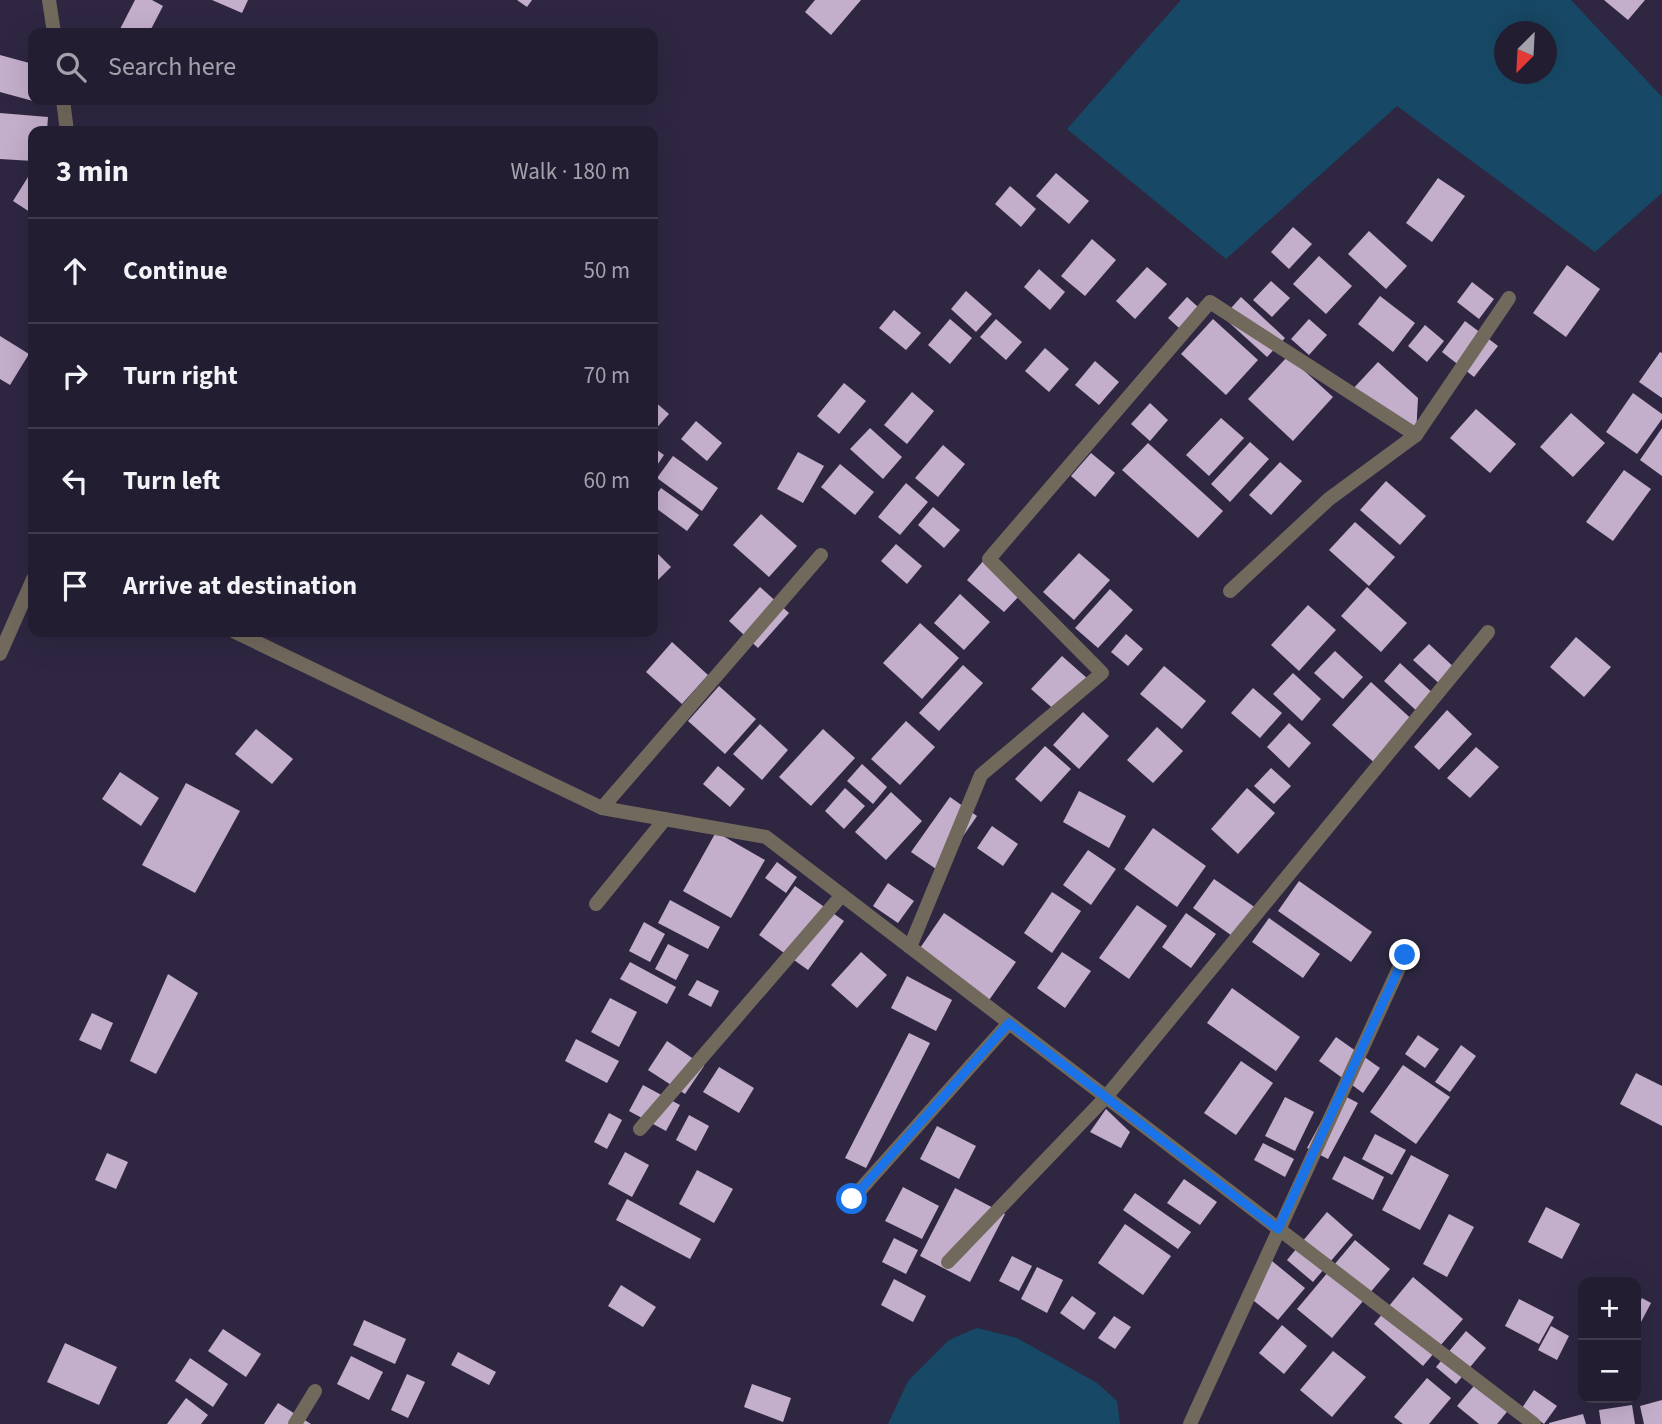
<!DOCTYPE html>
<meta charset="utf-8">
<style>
body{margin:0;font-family:"Source Sans 3",sans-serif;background:#2b263a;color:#f1f3f6}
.controls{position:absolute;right:21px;bottom:21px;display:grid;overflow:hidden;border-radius:14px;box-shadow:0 7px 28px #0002}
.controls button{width:63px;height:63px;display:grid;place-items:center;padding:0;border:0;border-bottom:2px solid #403b4d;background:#231d32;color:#f1f3f6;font:35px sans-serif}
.compass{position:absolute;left:1494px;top:21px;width:63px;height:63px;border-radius:50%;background:#231d32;box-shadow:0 7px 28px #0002;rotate:204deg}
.stop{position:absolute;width:21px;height:21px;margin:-16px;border:5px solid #1a73e8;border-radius:50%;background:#fff}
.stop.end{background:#1a73e8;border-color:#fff;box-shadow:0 2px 7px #0008}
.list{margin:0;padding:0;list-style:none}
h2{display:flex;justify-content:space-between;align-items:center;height:91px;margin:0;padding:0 28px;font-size:30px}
h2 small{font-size:23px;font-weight:400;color:#a3a2ac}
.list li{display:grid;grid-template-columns:46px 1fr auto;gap:21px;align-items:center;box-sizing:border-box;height:105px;padding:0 28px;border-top:2px solid #403b4d}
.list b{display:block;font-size:26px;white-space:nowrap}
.list em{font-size:23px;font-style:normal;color:#a3a2ac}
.icon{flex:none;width:38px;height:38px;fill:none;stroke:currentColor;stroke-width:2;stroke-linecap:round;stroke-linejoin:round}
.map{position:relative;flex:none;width:1662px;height:1424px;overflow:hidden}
.search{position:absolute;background:#231d32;box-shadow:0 7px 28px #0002;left:28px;top:28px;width:630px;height:77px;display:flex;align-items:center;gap:18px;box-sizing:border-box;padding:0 24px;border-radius:14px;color:#a3a2ac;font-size:26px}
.panel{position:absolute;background:#231d32;box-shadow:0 7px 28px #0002;left:28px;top:126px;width:630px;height:511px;border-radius:14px}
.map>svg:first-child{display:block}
.water{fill:#174966;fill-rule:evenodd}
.building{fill:#c3aecc}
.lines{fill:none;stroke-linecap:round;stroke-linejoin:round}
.minor{stroke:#72695d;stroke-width:14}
.route{stroke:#1a73e8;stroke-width:9}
</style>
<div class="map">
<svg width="1662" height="1424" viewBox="0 0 1662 1424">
<rect width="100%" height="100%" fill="#2f2742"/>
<g class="water">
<path d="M1181,0H1571L1662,97V193L1595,252L1397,106L1226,259L1067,129ZM1504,32H1546V74H1504Z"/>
<path d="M977,1328L1017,1338L1097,1383L1117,1401L1120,1424H888L908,1381L949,1340Z"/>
</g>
<g class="building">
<path d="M135,0H152L163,6L149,33H123L119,31Z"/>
<path d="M212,0H248L242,13Z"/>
<path d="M517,0H532L527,7Z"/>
<path d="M815,0H861L831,35L805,12Z"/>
<path d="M1604,0H1645L1628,20Z"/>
<path d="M0,55L33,64V101L0,92Z"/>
<path d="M0,113L48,117L47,131H33V161L0,159Z"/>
<path d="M33,169V214L13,201Z"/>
<path d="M1056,173L1089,201L1069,224L1036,196Z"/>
<path d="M1438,178L1465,196L1432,242L1406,223Z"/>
<path d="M1010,186L1036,209L1021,227L995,204Z"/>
<path d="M1293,227L1312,244L1289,269L1271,252Z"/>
<path d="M1369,231L1407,266L1386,289L1348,254Z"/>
<path d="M1092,239L1116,260L1085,296L1061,276Z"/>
<path d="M1319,256L1352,286L1326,314L1293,284Z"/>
<path d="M1567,265L1600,289L1566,337L1533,313Z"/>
<path d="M1147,267L1167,284L1135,319L1116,301Z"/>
<path d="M1039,269L1065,292L1050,310L1024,287Z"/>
<path d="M1271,281L1290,298L1272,317L1253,300Z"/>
<path d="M1472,282L1494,299L1479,319L1457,302Z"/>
<path d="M966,291L992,314L976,332L951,309Z"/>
<path d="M1380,296L1415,323L1393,352L1358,324Z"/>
<path d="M1187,297L1207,315L1188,336L1168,318Z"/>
<path d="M1241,297L1285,338L1267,357L1223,317Z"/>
<path d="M894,310L921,333L906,350L879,328Z"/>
<path d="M950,319L972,338L950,364L928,345Z"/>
<path d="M996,319L1022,342L1006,360L980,337Z"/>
<path d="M1213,319L1258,360L1226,395L1181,354Z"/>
<path d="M1309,319L1327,335L1309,355L1291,339Z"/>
<path d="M1465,321L1498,346L1474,377L1442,352Z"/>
<path d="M1425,325L1444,341L1427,362L1408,346Z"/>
<path d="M0,336L29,354L10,385L0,379Z"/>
<path d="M1045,348L1069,369L1049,392L1025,371Z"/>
<path d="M1660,352L1662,353V398L1639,382Z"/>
<path d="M1288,356L1333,397L1293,441L1248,399Z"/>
<path d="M1095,361L1119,382L1099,405L1075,385Z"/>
<path d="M1378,362L1418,398L1416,435L1351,391Z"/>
<path d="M844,383L866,401L839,434L817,416Z"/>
<path d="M912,392L934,411L907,444L884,425Z"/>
<path d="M1633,393L1662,414V419L1637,454L1606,432Z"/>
<path d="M653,400L669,414L653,432Z"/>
<path d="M1150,403L1168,420L1150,441L1131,424Z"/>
<path d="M1476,409L1516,444L1490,473L1450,438Z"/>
<path d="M1571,413L1605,443L1573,477L1540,447Z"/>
<path d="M1221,418L1244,438L1209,476L1186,455Z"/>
<path d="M696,421L722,443L707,461L681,439Z"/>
<path d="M870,428L902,457L883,479L850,449Z"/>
<path d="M1662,428V476L1640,460Z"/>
<path d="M1250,442L1269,459L1230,502L1211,484Z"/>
<path d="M1148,443L1223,511L1198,538L1122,470Z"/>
<path d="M943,445L965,464L938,497L915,478Z"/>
<path d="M653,447L664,455L653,471Z"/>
<path d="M798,452L824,466L803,503L777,489Z"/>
<path d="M1091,453L1115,473L1095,497L1071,476Z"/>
<path d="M673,456L718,488L702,511L657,478Z"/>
<path d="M1280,462L1302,481L1271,515L1249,495Z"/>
<path d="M840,464L874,492L855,515L821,487Z"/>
<path d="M1624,470L1651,489L1613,541L1586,522Z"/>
<path d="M1386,481L1426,516L1400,545L1360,510Z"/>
<path d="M906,483L928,502L900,535L878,517Z"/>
<path d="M661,488L699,515L687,531L653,506V499Z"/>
<path d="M933,507L960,530L944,548L918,525Z"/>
<path d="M761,514L797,546L769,577L733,545Z"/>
<path d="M1355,522L1395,557L1369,586L1329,550Z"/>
<path d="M896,544L922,566L907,584L881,561Z"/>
<path d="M653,549L671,567L653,585Z"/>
<path d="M1079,553L1110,580L1074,620L1043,592Z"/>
<path d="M984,560L1021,594L1004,612L967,580Z"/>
<path d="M760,587L789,613L758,648L729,621Z"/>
<path d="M1367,587L1407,623L1381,652L1341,616Z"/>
<path d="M1110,589L1133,610L1098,648L1075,628Z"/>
<path d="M960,594L990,622L964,650L934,623Z"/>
<path d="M1308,605L1336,630L1299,671L1271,645Z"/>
<path d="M920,623L959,658L922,699L883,663Z"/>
<path d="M1126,634L1143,649L1128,666L1111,652Z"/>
<path d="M1576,637L1611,667L1584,697L1550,667Z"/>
<path d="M672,642L708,675L682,704L646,672Z"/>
<path d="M1429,644L1457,670L1442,686L1413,660Z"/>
<path d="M1335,651L1363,677L1343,699L1314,673Z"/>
<path d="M1062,656L1088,679L1058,713L1031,689Z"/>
<path d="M1400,663L1436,696L1420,714L1384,681Z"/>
<path d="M963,665L983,683L939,731L919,713Z"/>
<path d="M1164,666L1206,701L1182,729L1140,694Z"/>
<path d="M1293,673L1321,699L1302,721L1273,694Z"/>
<path d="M1371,682L1417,724L1378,766L1332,725Z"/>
<path d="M719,686L756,719L725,754L688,721Z"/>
<path d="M1253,688L1282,713L1260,738L1231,713Z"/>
<path d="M1447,710L1472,734L1439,770L1414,747Z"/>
<path d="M1083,712L1109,736L1079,769L1053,745Z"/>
<path d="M906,721L935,747L900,785L871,759Z"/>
<path d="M1289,723L1311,743L1289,768L1267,747Z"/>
<path d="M760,724L788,750L762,780L733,754Z"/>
<path d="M1157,727L1183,751L1153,783L1127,760Z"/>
<path d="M256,729L293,759L272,784L235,754Z"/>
<path d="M823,729L855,758L811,806L779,777Z"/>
<path d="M1045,746L1071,769L1041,802L1015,779Z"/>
<path d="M1476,747L1499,767L1470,798L1447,778Z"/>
<path d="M862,764L887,787L873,804L847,781Z"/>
<path d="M718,766L745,789L730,807L703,784Z"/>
<path d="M1271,768L1291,786L1274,804L1254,786Z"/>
<path d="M120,772L159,798L141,826L102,799Z"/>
<path d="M186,783L240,811L195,893L142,865Z"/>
<path d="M845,788L865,806L844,829L825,811Z"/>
<path d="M1247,788L1275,813L1238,854L1211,829Z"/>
<path d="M1079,791L1126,816L1109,848L1063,822Z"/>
<path d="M891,792L922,821L886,860L855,832Z"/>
<path d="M950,797L977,816L939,871L911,852Z"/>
<path d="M992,826L1018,844L1003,866L977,848Z"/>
<path d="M1153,828L1206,866L1177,907L1124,869Z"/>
<path d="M716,832L765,860L731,918L683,891Z"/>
<path d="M1088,850L1116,869L1091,905L1063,885Z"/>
<path d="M777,862L797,877L786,893L765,878Z"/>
<path d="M1214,879L1256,908L1235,938L1193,908Z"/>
<path d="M1299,881L1372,932L1351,962L1278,911Z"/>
<path d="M888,883L914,901L898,923L873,906Z"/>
<path d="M795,886L844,921L808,970L759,935Z"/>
<path d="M1052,892L1081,911L1052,953L1024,933Z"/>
<path d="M670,900L720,927L708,949L658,923Z"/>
<path d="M1137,905L1167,926L1129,979L1099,958Z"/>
<path d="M944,913L1016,962L987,1003L916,954Z"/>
<path d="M1186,913L1216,934L1191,968L1162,947Z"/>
<path d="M1269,918L1320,954L1303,978L1252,942Z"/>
<path d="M644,922L665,934L650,962L629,951Z"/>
<path d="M668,944L689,955L676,980L655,969Z"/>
<path d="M861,952L887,975L857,1008L831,985Z"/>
<path d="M1062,952L1091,971L1065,1008L1037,988Z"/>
<path d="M630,962L676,987L667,1004L620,979Z"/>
<path d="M168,974L198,993L156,1074L130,1061Z"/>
<path d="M907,976L952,1000L936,1031L891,1008Z"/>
<path d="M697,980L719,991L711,1007L688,995Z"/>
<path d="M1232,988L1300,1037L1276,1071L1207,1023Z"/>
<path d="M610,998L637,1012L619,1047L591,1032Z"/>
<path d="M92,1013L113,1023L101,1050L79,1040Z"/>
<path d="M909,1033L930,1043L866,1168L845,1158Z"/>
<path d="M1418,1035L1439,1049L1425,1068L1405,1054Z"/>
<path d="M1336,1037L1380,1068L1363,1093L1319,1061Z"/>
<path d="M576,1039L619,1061L607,1083L565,1061Z"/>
<path d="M667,1041L704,1066L685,1094L648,1070Z"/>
<path d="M1461,1045L1476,1056L1450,1092L1435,1082Z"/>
<path d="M1241,1061L1273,1083L1236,1135L1204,1113Z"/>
<path d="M1403,1065L1450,1097L1416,1144L1370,1112Z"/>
<path d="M719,1067L754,1088L739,1113L703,1092Z"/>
<path d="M1636,1073L1662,1086V1126L1620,1104Z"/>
<path d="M643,1085L680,1105L666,1131L629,1111Z"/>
<path d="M1337,1092L1358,1103L1328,1159L1307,1148Z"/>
<path d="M1285,1097L1314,1112L1295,1151L1265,1136Z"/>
<path d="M1106,1109L1130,1132L1121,1148L1090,1132Z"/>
<path d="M609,1113L622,1120L607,1149L594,1142Z"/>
<path d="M689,1115L709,1126L696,1151L676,1140Z"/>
<path d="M937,1126L976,1146L959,1179L920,1159Z"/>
<path d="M1375,1134L1406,1150L1392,1175L1362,1159Z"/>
<path d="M1263,1143L1294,1159L1285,1177L1254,1160Z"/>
<path d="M625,1152L649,1165L632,1197L608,1184Z"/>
<path d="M107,1153L128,1162L116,1189L95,1180Z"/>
<path d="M1411,1155L1449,1175L1420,1230L1382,1210Z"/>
<path d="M1344,1156L1384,1177L1373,1200L1332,1179Z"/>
<path d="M697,1170L733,1189L714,1223L679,1204Z"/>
<path d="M1184,1179L1217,1202L1200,1225L1167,1203Z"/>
<path d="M903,1187L939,1206L922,1239L885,1221Z"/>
<path d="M955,1188L1005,1214L970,1282L920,1256Z"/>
<path d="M1135,1193L1191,1232L1178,1249L1123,1210Z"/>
<path d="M627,1199L701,1239L690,1259L616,1220Z"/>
<path d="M1546,1207L1580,1224L1562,1259L1528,1242Z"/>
<path d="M1327,1212L1353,1235L1313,1282L1287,1260Z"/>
<path d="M1449,1214L1474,1227L1447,1277L1423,1264Z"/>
<path d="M1125,1224L1171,1256L1143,1295L1098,1263Z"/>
<path d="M894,1238L918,1250L906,1274L882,1262Z"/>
<path d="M1355,1240L1390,1269L1332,1338L1297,1309Z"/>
<path d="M1012,1256L1032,1266L1019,1291L999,1281Z"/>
<path d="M1272,1261L1305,1288L1278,1320L1244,1293Z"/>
<path d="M1037,1267L1063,1280L1047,1313L1021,1299Z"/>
<path d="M1413,1277L1463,1319L1423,1366L1374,1324Z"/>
<path d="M894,1279L926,1296L913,1322L881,1305Z"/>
<path d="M621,1285L656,1307L643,1327L608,1306Z"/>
<path d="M1072,1296L1096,1313L1084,1330L1060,1313Z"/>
<path d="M1642,1298L1651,1303L1641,1322L1636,1319V1310Z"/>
<path d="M1519,1299L1554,1317L1539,1344L1505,1326Z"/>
<path d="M1114,1316L1131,1327L1115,1349L1098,1338Z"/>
<path d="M364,1320L406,1339L395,1364L353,1345Z"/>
<path d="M1282,1325L1307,1346L1284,1374L1259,1353Z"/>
<path d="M1551,1326L1569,1336L1557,1360L1538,1350Z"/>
<path d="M223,1329L261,1354L246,1377L208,1351Z"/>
<path d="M1466,1331L1486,1348L1456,1384L1436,1367Z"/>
<path d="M65,1343L117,1367L99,1405L47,1382Z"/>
<path d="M1333,1351L1366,1377L1332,1417L1300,1390Z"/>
<path d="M458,1352L496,1372L489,1385L451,1365Z"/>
<path d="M351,1356L383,1372L369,1400L337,1384Z"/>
<path d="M190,1358L228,1384L213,1407L175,1381Z"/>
<path d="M407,1374L425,1382L408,1418L391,1410Z"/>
<path d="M1427,1378L1451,1398L1429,1424H1403L1394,1417Z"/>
<path d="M1478,1381L1511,1407L1497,1424H1479L1457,1406Z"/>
<path d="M752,1384L791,1398L783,1422L744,1407Z"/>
<path d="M1534,1390L1557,1406L1544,1424L1522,1408Z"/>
<path d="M186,1398L208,1415L201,1424H167Z"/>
<path d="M1662,1400V1424H1644L1640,1406Z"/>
<path d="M278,1403L311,1424H264Z"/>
<path d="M1632,1405L1635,1424H1601L1599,1410Z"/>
<path d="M1583,1414L1586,1424H1549V1423Z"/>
</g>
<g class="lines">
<g class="minor">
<path d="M49,0L54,33"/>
<path d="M63,100L67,131"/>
<path d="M1416,435L1509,298"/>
<path d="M235,632L602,808L766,837L1534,1424"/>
<path d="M0,654L33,579"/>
<path d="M602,808L821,555"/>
<path d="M596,904L665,819"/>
<path d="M910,947L981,775L1102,673L989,559L1210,302L1416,435L1329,499L1230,591"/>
<path d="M640,1129L842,895"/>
<path d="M852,1199L1009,1023"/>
<path d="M948,1262L1106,1097L1488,632"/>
<path d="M295,1424L315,1391"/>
<path d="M1190,1424L1405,955"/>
</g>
</g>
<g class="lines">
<path class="route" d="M852,1199L1009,1023L1278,1229L1405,955"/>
</g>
</svg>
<div class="controls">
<button>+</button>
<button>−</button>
</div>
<svg class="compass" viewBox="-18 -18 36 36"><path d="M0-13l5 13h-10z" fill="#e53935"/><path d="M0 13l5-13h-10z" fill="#a3a2ac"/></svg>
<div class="stop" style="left:852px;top:1199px"></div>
<div class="stop end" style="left:1405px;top:955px"></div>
<div class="search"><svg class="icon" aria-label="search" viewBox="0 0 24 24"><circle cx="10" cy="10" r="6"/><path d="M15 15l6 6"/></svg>Search here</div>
<section class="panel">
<h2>3 min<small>Walk · 180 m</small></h2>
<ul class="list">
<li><svg class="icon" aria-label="ahead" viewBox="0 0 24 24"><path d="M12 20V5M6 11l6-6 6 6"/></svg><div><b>Continue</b></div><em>50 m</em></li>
<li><svg class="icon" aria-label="right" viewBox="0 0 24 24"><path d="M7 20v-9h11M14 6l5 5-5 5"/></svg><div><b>Turn right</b></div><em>70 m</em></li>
<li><svg class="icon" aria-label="left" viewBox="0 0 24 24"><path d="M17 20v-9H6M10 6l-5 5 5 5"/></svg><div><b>Turn left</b></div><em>60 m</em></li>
<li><svg class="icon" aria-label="arrive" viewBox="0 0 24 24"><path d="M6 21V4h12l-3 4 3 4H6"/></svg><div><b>Arrive at destination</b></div></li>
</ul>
</section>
</div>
